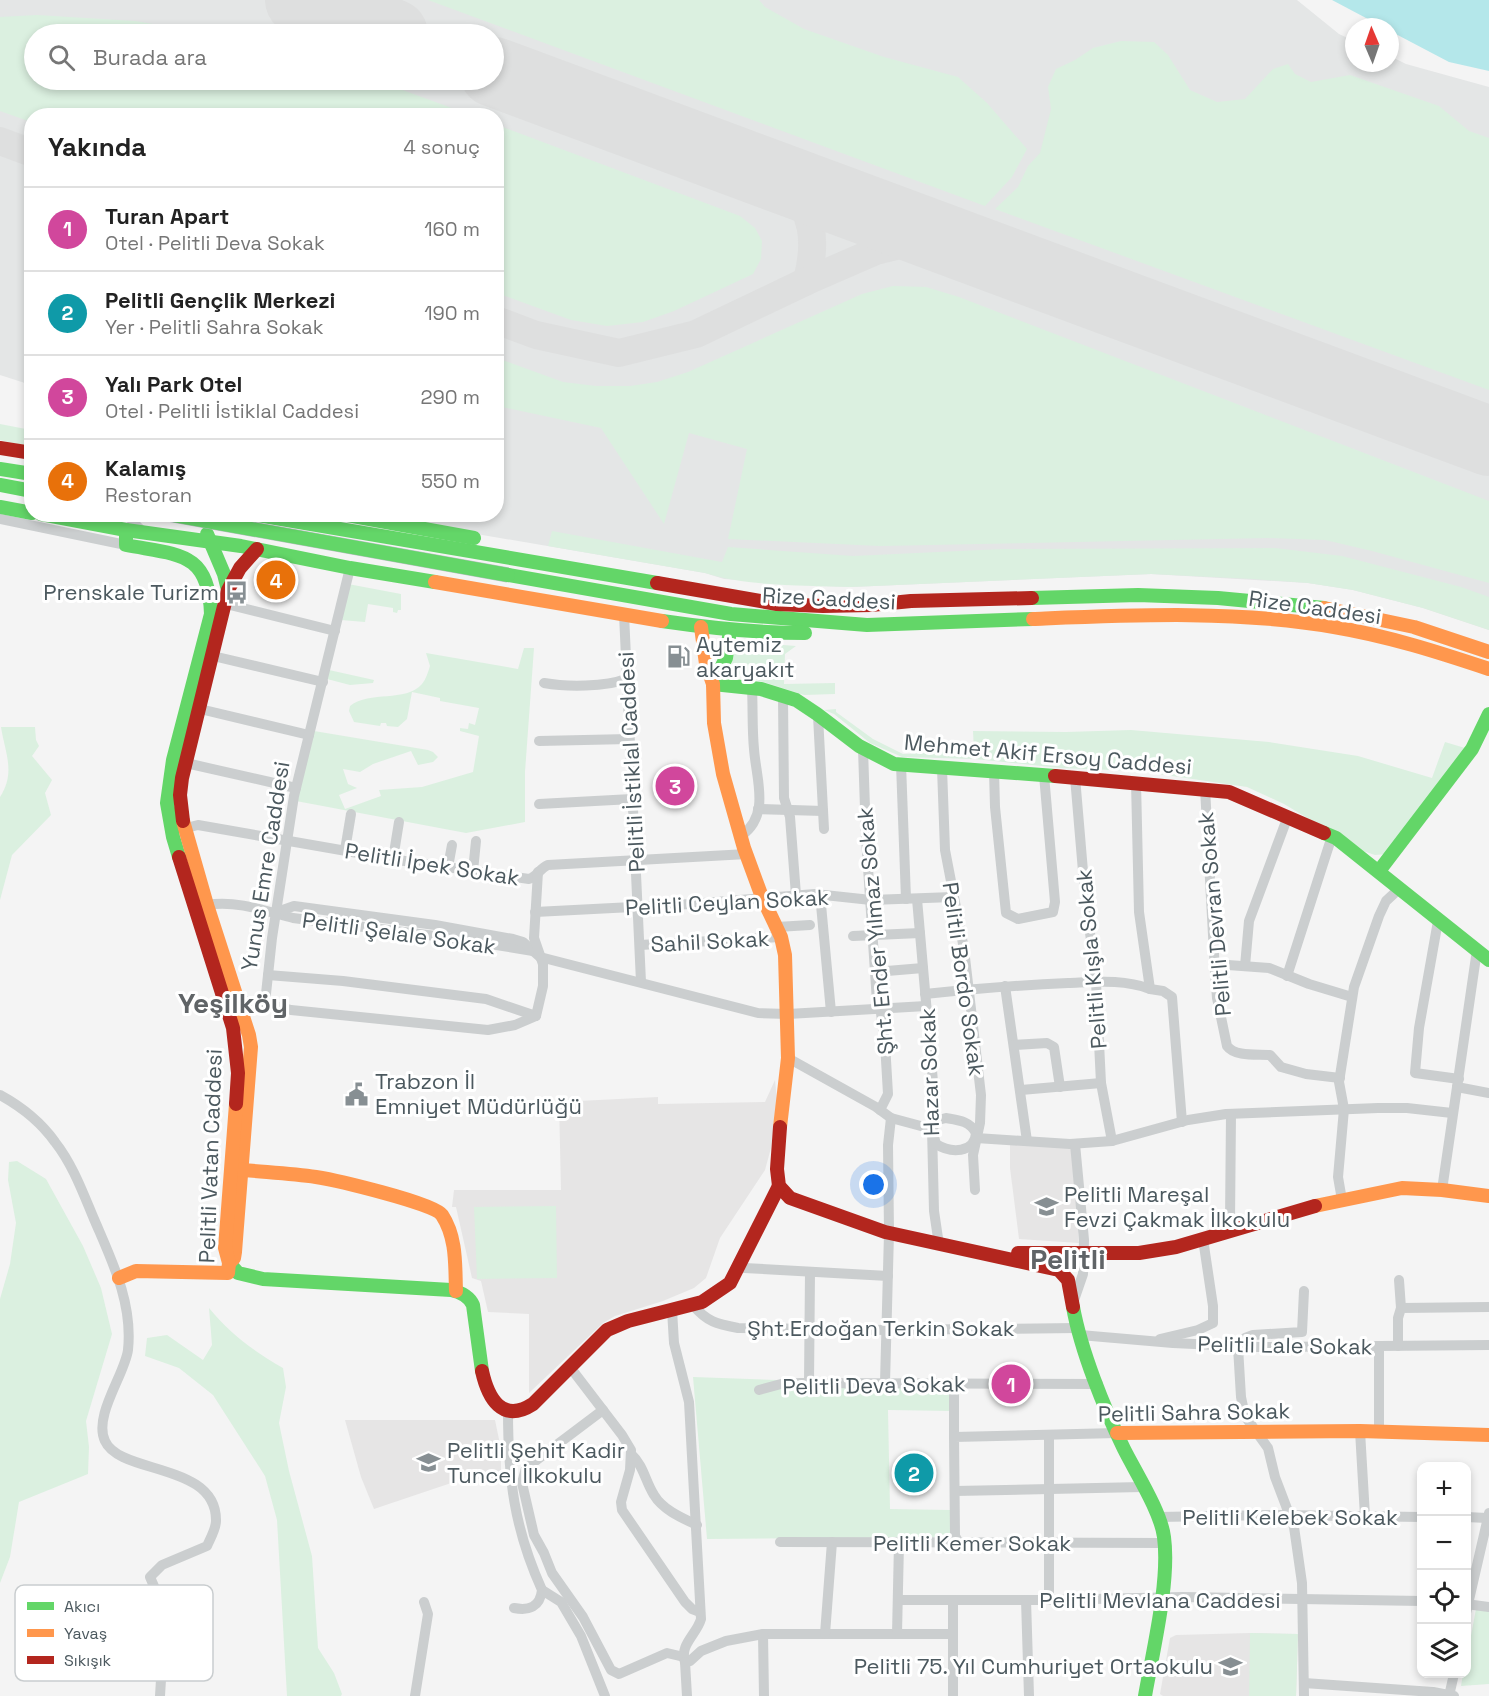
<!DOCTYPE html>
<html lang="tr">
<meta charset="utf-8">
<style>
body{margin:0;font-family:"Space Grotesk",sans-serif;background:#f2f2f2;color:#222}
.controls{position:absolute;right:18px;bottom:18px;display:grid;overflow:hidden;border-radius:12px;box-shadow:0 3px 9px #0003}
.controls button{width:54px;height:54px;display:grid;place-items:center;padding:0;border:0;border-bottom:2px solid #e0e0e0;background:#fff;color:#222;font:30px sans-serif}
.compass{position:absolute;left:1345px;top:18px;width:54px;height:54px;border-radius:50%;background:#fff;box-shadow:0 3px 9px #0003;rotate:358deg}
.you{position:absolute;left:874px;top:1185px;width:21px;height:21px;margin:-15px;border:4px solid #fff;border-radius:50%;background:#1a73e8;box-shadow:0 0 0 9px #1a73e833}
.badge{display:grid;place-items:center;width:39px;height:39px;border-radius:50%;background:#d93025;color:#fff;font-size:20px;font-weight:700}
.pin{position:absolute;translate:-50% -50%;border:3px solid #fff;box-shadow:0 2px 6px #0006}
.list{margin:0;padding:0;list-style:none}
h2{display:flex;justify-content:space-between;align-items:center;height:78px;margin:0;padding:0 24px;font-size:26px}
h2 small{font-size:20px;font-weight:400;color:#767676}
.list li{display:grid;grid-template-columns:39px 1fr auto;gap:18px;align-items:center;box-sizing:border-box;height:84px;padding:0 24px;border-top:2px solid #e0e0e0}
.list b{display:block;font-size:22px;white-space:nowrap}
.list p{margin:0;font-size:20px;white-space:nowrap;color:#767676}
.list em{font-size:20px;font-style:normal;color:#767676}
.icon{flex:none;width:33px;height:33px;fill:none;stroke:currentColor;stroke-width:2;stroke-linecap:round;stroke-linejoin:round}
.map{position:relative;flex:none;width:1489px;height:1696px;overflow:hidden}
.search{position:absolute;background:#fff;box-shadow:0 3px 9px #0003;left:24px;top:24px;width:480px;height:66px;display:flex;align-items:center;gap:15px;box-sizing:border-box;padding:0 21px;border-radius:33px;color:#767676;font-size:22px}
.panel{position:absolute;background:#fff;box-shadow:0 3px 9px #0003;left:24px;top:108px;width:480px;height:414px;border-radius:24px}
.map>svg:first-child{display:block}
.education{fill:#e6e5e5}
.airport{fill:#e4e6e6;fill-rule:evenodd}
.green{fill:#dbf0e0}
.water{fill:#b4e7ea}
.lines{fill:none;stroke-linecap:round;stroke-linejoin:round}
.taxiway{stroke:#dedfdf;stroke-width:28}
.runway{stroke:#dedfdf;stroke-width:70}
.street{stroke:#cbcecf;stroke-width:10}
.fast{stroke:#63d668;stroke-width:14}
.slow{stroke:#ff974d;stroke-width:14}
.jam{stroke:#b3261e;stroke-width:14}
.fast-bridge-casing{stroke:#b9bfc2;stroke-width:15;stroke-linecap:butt}
.fast-bridge{stroke:#63d668;stroke-width:14}
.labels{text-anchor:middle;stroke-width:6;stroke-linejoin:round;paint-order:stroke}
.poi-label{font-size:22px;fill:#4c595f;stroke:#fff;text-anchor:start}
.street-label{font-size:22px;fill:#4c595f;stroke:#fff}
.district-label{font-size:28px;font-weight:bold;fill:#606467;stroke:#fff}
.key{fill:#fff;stroke:#c9cdcf;stroke-width:1.5}
.key-label{font-size:16px;fill:#4c595f}
</style>
<div class="map">
<svg width="1489" height="1696" viewBox="0 0 1489 1696">
<rect width="100%" height="100%" fill="#f4f4f4"/>
<g class="education">
<path d="M775,1080L777,1100L771,1148L765,1170L720,1238L706,1278L694,1288L663,1301L615,1316L603,1323L529,1393V1314L488,1312L481,1281L472,1278L456,1207H452L454,1190H561L559,1102L658,1097V1104L765,1102Z"/>
<path d="M1010,1143L1071,1145L1079,1243L1019,1239L1010,1168Z"/>
<path d="M345,1420H495L501,1449V1479H463L374,1509L361,1477Z"/>
<path d="M1250,1633L1298,1634L1296,1696H1163L1160,1694L1170,1638L1176,1635Z"/>
</g>
<path class="airport" d="M0,0H1297L1339,34L1354,41V63H1390V56L1406,64L1489,87V630L1423,608L1353,590L1308,583L1151,574L851,587L802,585L724,579L705,573L366,515L496,514V116H32L31,385L0,375ZM34,34H494V80H34Z"/>
<g class="green">
<path d="M428,0H759L765,7L804,29L884,57L958,77L987,103L1027,149L1012,177L985,206Z"/>
<path d="M37,15L135,21L214,34H34V80H375L471,115L32,116L31,122L0,111V17Z"/>
<path d="M1121,41L1154,42L1168,55L1190,90L1217,102L1245,99L1273,69L1288,64L1295,74L1311,82L1350,75L1439,106L1469,131L1489,138V390L995,209L1018,187L1028,166L1040,153L1051,109L1048,87L1056,69L1075,60L1093,48Z"/>
<path d="M497,125L740,216L755,228L762,241L761,259L753,274L674,311L643,322L607,326L571,320L497,293Z"/>
<path d="M893,286L926,287L959,297L1489,501V583L1372,551L1325,540L1268,538L880,546L728,539L747,449L689,433L664,524L601,428L497,406V358L563,382L596,386H630L657,382L688,372L862,294Z"/>
<path d="M0,424L31,430V447L0,440Z"/>
<path d="M552,531L722,562L728,547L853,556L1002,549L1275,548L1342,556L1461,587L1489,597V630L1423,608L1353,590L1308,583L1253,579L1151,574L851,587C805,585 749,587 705,573L548,546Z"/>
<path d="M348,584L401,594V610H398L397,613L393,612V608L368,604L365,622L341,620Z"/>
<path d="M733,641L796,646L785,654L784,684L835,683V694L804,695L732,672Z"/>
<path d="M524,648H534L525,772V822L466,833L296,801L314,731L428,750L433,752L438,757L433,762L418,765L411,751L373,764L360,772L343,769L348,784L357,788L339,795L345,809L381,796L379,790L422,787L473,772L479,736L460,731V728L468,729L469,723L475,725L479,708L440,701V698L412,692L407,719L398,727L387,726L386,723H381L380,726L354,722L349,711L350,706C370,690 405,703 422,684C426,679 428,672 430,666L426,653L518,669Z"/>
<path d="M329,670L374,680L373,683L350,685L327,679Z"/>
<path d="M836,709V712L873,739L903,754L974,751L973,731L1066,732L1131,730L1269,742L1358,756L1432,778L1445,742L1465,748L1387,854L1375,855L1363,851L1284,804L1247,787L1138,771L1060,768L975,759L902,757L870,743L834,714L824,710Z"/>
<path d="M1,727H35L36,740L39,746L32,756L52,780L45,793L51,815L12,855L0,900V797C16,772 5,753 1,727Z"/>
<path d="M17,1161L46,1179L83,1246L101,1288L112,1334L86,1421L89,1447L88,1474L19,1502L10,1557L0,1583V1299L10,1264L16,1223L8,1180L9,1162Z"/>
<path d="M556,1206L557,1278L477,1279L474,1207Z"/>
<path d="M209,1308C230,1334 255,1352 283,1368L286,1387L279,1423L289,1471L312,1556L318,1648L334,1673L342,1694L341,1696H287L277,1520L265,1476L213,1395L179,1368L145,1356L147,1338L167,1335L203,1360L212,1345Z"/>
<path d="M693,1377L951,1386V1411L888,1410L890,1509L951,1510L954,1537L707,1539Z"/>
<path d="M1476,1609L1489,1611V1684L1461,1686L1463,1674H1466L1467,1657Z"/>
<path d="M1250,1633L1298,1634L1296,1696H1249Z"/>
</g>
<path class="water" d="M1332,0H1489V71L1449,62L1390,31V27H1383Z"/>
<g class="lines">
<g class="taxiway">
<path d="M295,0L306,2"/>
<path d="M0,141L32,153"/>
<path d="M786,182C814,213 817,241 807,281"/>
<path d="M496,320L536,335L619,353L696,334L807,281L876,251L913,242L946,241"/>
</g>
<g class="runway">
<path d="M300,0L393,34"/>
<path d="M494,72L1489,441"/>
</g>
<g class="street">
<path d="M129,514L132,521L142,531"/>
<path d="M0,519L126,545"/>
<path d="M226,604L335,631"/>
<path d="M624,614L641,982"/>
<path d="M213,656L323,682"/>
<path d="M544,683C566,687 606,687 626,679"/>
<path d="M783,697L784,798L790,817L796,895"/>
<path d="M200,709L309,735"/>
<path d="M818,716L824,829"/>
<path d="M539,741L629,739"/>
<path d="M863,749L866,838L875,972L877,1002L881,1013L885,1043L888,1094L880,1110"/>
<path d="M186,763L296,788"/>
<path d="M901,764L906,899"/>
<path d="M942,768L945,850L964,949L981,1095L980,1123L973,1155L975,1190"/>
<path d="M994,771L995,807L1006,913L1018,919L1053,912L1055,902L1044,775"/>
<path d="M1075,777L1084,883L1096,982L1101,1083L1112,1141"/>
<path d="M1205,788L1215,972L1217,998L1227,1046C1235,1057 1257,1054 1270,1055L1281,1067L1306,1074L1340,1078"/>
<path d="M539,804L632,799"/>
<path d="M758,809L823,811"/>
<path d="M186,828L198,825L398,860L529,879C537,877 540,868 548,865L747,854"/>
<path d="M741,836C771,815 756,779 754,749C752,729 753,708 752,688"/>
<path d="M345,850L351,814"/>
<path d="M393,859L399,822"/>
<path d="M448,867L452,845"/>
<path d="M473,871L476,841"/>
<path d="M820,894L831,1012"/>
<path d="M917,899L933,1082L935,1118L932,1129L934,1211L939,1245"/>
<path d="M207,905C236,900 266,911 293,918L459,939L533,951"/>
<path d="M277,912L294,906L435,925L513,939L523,942L540,957L758,1013L788,1014L926,1006"/>
<path d="M535,912L691,904L815,894L871,900L953,897"/>
<path d="M1438,921L1419,1028L1415,1073L1459,1079"/>
<path d="M777,927L810,925"/>
<path d="M853,936L920,933"/>
<path d="M640,945L781,937"/>
<path d="M1214,964L1269,968L1309,984L1352,997"/>
<path d="M1245,966L1249,921L1288,816"/>
<path d="M875,972L923,968"/>
<path d="M268,975L343,981L486,999L536,1016L543,986V964L534,938L538,872"/>
<path d="M1287,976L1332,836"/>
<path d="M1005,986L1027,1141"/>
<path d="M1150,989L1163,991L1172,997L1182,1122"/>
<path d="M925,994C973,989 1020,985 1068,983C1096,982 1123,979 1150,989L1139,912L1136,782"/>
<path d="M237,1000L265,1003L272,938L294,796L350,568"/>
<path d="M265,1003L291,1010L488,1030L515,1025L536,1016"/>
<path d="M1014,1045L1047,1043L1054,1047L1060,1087"/>
<path d="M788,1058L876,1107L891,1118L932,1129"/>
<path d="M1457,1087L1489,1093"/>
<path d="M1021,1090L1101,1083"/>
<path d="M0,1095C22,1107 40,1121 55,1142C73,1165 83,1193 94,1219C112,1261 133,1303 128,1350C125,1374 93,1416 105,1441C120,1475 217,1462 216,1521C216,1529 210,1539 207,1546L162,1565L150,1577L159,1598L164,1630L160,1696"/>
<path d="M946,1118C958,1120 970,1121 976,1133C975,1154 950,1153 936,1144L932,1129L938,1120Z"/>
<path d="M976,1138L1070,1144L1112,1141L1188,1120L1226,1114L1378,1108H1407L1452,1113"/>
<path d="M1442,1190L1477,950"/>
<path d="M1342,1200L1338,1177L1344,1109L1339,1082L1354,987L1379,916L1386,901L1400,888"/>
<path d="M1228,1231L1230,1221L1231,1114"/>
<path d="M738,1266L744,1268L888,1276"/>
<path d="M1399,1280L1401,1308"/>
<path d="M1073,1303L1083,1274L1084,1240L1075,1144"/>
<path d="M693,1305C707,1322 717,1324 738,1328L886,1330L1077,1328"/>
<path d="M672,1310L674,1343L689,1402L701,1619C697,1634 679,1645 685,1662L690,1661L701,1651L726,1641L763,1634H953"/>
<path d="M1080,1335L1173,1343L1258,1347L1489,1345"/>
<path d="M1160,1339L1198,1330L1213,1323V1306L1203,1239"/>
<path d="M1379,1346V1431"/>
<path d="M1398,1346V1318L1401,1308L1489,1307"/>
<path d="M570,1367L622,1435L631,1450L630,1470L621,1502L622,1510L685,1602L692,1609L700,1612"/>
<path d="M809,1383L810,1272"/>
<path d="M885,1383L889,1233L888,1145L891,1118"/>
<path d="M954,1384V1437"/>
<path d="M759,1390L781,1384L800,1383L1098,1384"/>
<path d="M603,1410L526,1468L522,1483L534,1535L544,1553L552,1573L583,1617L611,1670L619,1674L667,1653L684,1657"/>
<path d="M508,1411C508,1478 514,1528 542,1590C540,1607 529,1611 514,1608"/>
<path d="M1360,1431L1365,1516"/>
<path d="M1049,1435V1600"/>
<path d="M631,1454C644,1466 645,1481 654,1495C663,1510 682,1518 697,1525"/>
<path d="M955,1491L1142,1487"/>
<path d="M1158,1517L1278,1515L1422,1517"/>
<path d="M1466,1517L1487,1518"/>
<path d="M780,1542L1164,1543"/>
<path d="M959,1543L955,1536L954,1437L1117,1433"/>
<path d="M542,1590L561,1602L581,1636L605,1696"/>
<path d="M898,1600H1049L1183,1597L1422,1601"/>
<path d="M953,1600V1696"/>
<path d="M1026,1600L1029,1696"/>
<path d="M1466,1604L1489,1607"/>
<path d="M1466,1613L1489,1513"/>
<path d="M763,1634L764,1696"/>
<path d="M825,1634L832,1542"/>
<path d="M897,1634L899,1543"/>
<path d="M685,1662L687,1696"/>
<path d="M1304,1683L1433,1692L1454,1696"/>
<path d="M415,1696L428,1614L424,1602"/>
<path d="M1304,1696L1302,1583L1294,1527L1275,1477L1268,1448L1245,1416L1241,1397L1238,1347L1245,1338L1253,1335L1302,1332L1304,1291"/>
<path d="M1449,1696L1454,1674"/>
</g>
<g class="fast">
<path d="M0,469L32,474"/>
<path d="M0,485L32,491"/>
<path d="M0,507L32,513"/>
<path d="M41,514L126,530L241,546L350,568L435,582"/>
<path d="M252,514L657,583"/>
<path d="M342,514L474,538"/>
<path d="M126,530V545C178,555 209,551 211,614L173,760L167,803L173,837L179,857"/>
<path d="M207,534L224,574L228,590"/>
<path d="M508,575L731,614L867,625L1033,619"/>
<path d="M1032,598L1138,595L1218,598L1324,608"/>
<path d="M662,621C710,628 757,633 805,633"/>
<path d="M713,684L761,689L796,700L817,714L859,746L894,764L1055,776"/>
<path d="M713,684L726,658L730,630"/>
<path d="M1324,833L1336,838L1489,960"/>
<path d="M1379,871L1472,749L1489,714"/>
<path d="M229,1263L238,1273L263,1279L451,1290C460,1292 469,1296 473,1305L482,1371"/>
<path d="M1073,1307C1081,1351 1104,1408 1124,1449C1136,1473 1161,1512 1164,1537C1170,1581 1153,1650 1145,1696"/>
</g>
<g class="slow">
<path d="M435,582L662,621"/>
<path d="M1324,608L1414,627L1489,652"/>
<path d="M1033,619C1133,615 1235,610 1334,627C1388,636 1438,652 1489,669"/>
<path d="M701,627L706,664L713,684L714,723L723,774L744,848L762,897L781,937L785,955L788,1058L780,1127"/>
<path d="M183,821L207,905L249,1035L251,1047L235,1252L234,1258L229,1263"/>
<path d="M234,1169C261,1172 289,1173 316,1177C335,1180 434,1203 442,1215C457,1238 455,1265 456,1291"/>
<path d="M1315,1206L1402,1188L1442,1190L1489,1196"/>
<path d="M119,1278L136,1271L228,1273L229,1263L225,1248L236,1104"/>
<path d="M1117,1433L1360,1431L1489,1435"/>
</g>
<g class="jam">
<path d="M0,448L32,453"/>
<path d="M657,583L777,604L823,606L871,605L911,601L1032,598"/>
<path d="M1055,776L1229,792L1324,833"/>
<path d="M183,821L180,795L182,778L228,590L240,568L257,549"/>
<path d="M179,857L233,1028L238,1073L236,1104"/>
<path d="M780,1127L777,1169L779,1186L790,1198L885,1232L1059,1270L1068,1280L1073,1307"/>
<path d="M1018,1253H1139L1176,1247L1315,1206"/>
<path d="M482,1371C488,1398 502,1424 533,1404L607,1330L628,1321L702,1302L730,1283L779,1186"/>
</g>
<defs>
<path id="fast-bridge" d="M168,514L508,575"/>
</defs>
<use href="#fast-bridge" class="fast-bridge-casing"/>
<use href="#fast-bridge" class="fast-bridge"/>
</g>
<defs>
<symbol id="bus-bare" viewBox="-9 -9 18 18"><path d="M-5-6H5V4H4V6H2V4H-2V6H-4V4H-5ZM-3.5-4V0h7V-4ZM-3.5 1.2v1.5H-2V1.2ZM2 1.2v1.5H3.5V1.2Z" fill="#878f93" stroke="#fff" stroke-width="2.5" paint-order="stroke"/></symbol>
<symbol id="fuel-bare" viewBox="-9 -9 18 18"><path d="M-5.5-6h7V0h2V4h1.3V-2.5L3-4.5l.8-.8L6-3V5H2.5V1h-1V6h-7ZM-4.2-4.7v3.2H.2V-4.7Z" fill="#878f93" stroke="#fff" stroke-width="2.5" paint-order="stroke"/></symbol>
<symbol id="civic-bare" viewBox="-9 -9 18 18"><path d="M-.6-6.5H3V-4.5H.6V-3L4-1V1h2V6H-6V1h2V-1L-.6-3ZM-1.2 2.5V6h2.4V2.5Z" fill="#878f93" stroke="#fff" stroke-width="2.5" paint-order="stroke"/></symbol>
<symbol id="school-bare" viewBox="-9 -9 18 18"><path d="M0-5L7-2L0 1L-7-2ZM-4 1L0 2.5L4 1V4Q0 6-4 4Z" fill="#878f93" stroke="#fff" stroke-width="2.5" paint-order="stroke"/></symbol>
</defs>
<g fill-rule="evenodd">
<use href="#bus-bare" x="220" y="576" width="33" height="33"/>
<use href="#fuel-bare" x="662" y="640" width="33" height="33"/>
<use href="#civic-bare" x="340" y="1078" width="33" height="33"/>
<use href="#school-bare" x="1030" y="1190" width="33" height="33"/>
<use href="#school-bare" x="412" y="1446" width="33" height="33"/>
<use href="#school-bare" x="1214" y="1650" width="33" height="33"/>
</g>
<g class="labels">
<g class="poi-label">
<text x="219" y="600" text-anchor="end">Prenskale Turizm</text>
<text x="696" y="652">Aytemiz<tspan x="696" dy="25">akaryakıt</tspan></text>
<text x="375" y="1089">Trabzon İl<tspan x="375" dy="25">Emniyet Müdürlüğü</tspan></text>
<text x="1064" y="1202">Pelitli Mareşal<tspan x="1064" dy="25">Fevzi Çakmak İlkokulu</tspan></text>
<text x="447" y="1458">Pelitli Şehit Kadir<tspan x="447" dy="25">Tuncel İlkokulu</tspan></text>
<text x="1213" y="1674" text-anchor="end">Pelitli 75. Yıl Cumhuriyet Ortaokulu</text>
</g>
<g class="street-label">
<text transform="translate(829 598) rotate(3)" y="8">Rize Caddesi</text>
<text transform="translate(1315 607) rotate(8)" y="8">Rize Caddesi</text>
<text transform="translate(1048 754) rotate(5)" y="8">Mehmet Akif Ersoy Caddesi</text>
<text transform="translate(631 762) rotate(-93)" y="8">Pelitli İstiklal Caddesi</text>
<text transform="translate(432 864) rotate(9)" y="8">Pelitli İpek Sokak</text>
<text transform="translate(265 866) rotate(-81)" y="8">Yunus Emre Caddesi</text>
<text transform="translate(727 902) rotate(-3)" y="8">Pelitli Ceylan Sokak</text>
<text transform="translate(1214 914) rotate(-95)" y="8">Pelitli Devran Sokak</text>
<text transform="translate(875 931) rotate(-95)" y="8">Şht. Ender Yılmaz Sokak</text>
<text transform="translate(399 933) rotate(8)" y="8">Pelitli Şelale Sokak</text>
<text transform="translate(710 941) rotate(-3)" y="8">Sahil Sokak</text>
<text transform="translate(1091 959) rotate(-95)" y="8">Pelitli Kışla Sokak</text>
<text transform="translate(964 979) rotate(82)" y="8">Pelitli Bordo Sokak</text>
<text transform="translate(929 1072) rotate(-92)" y="8">Hazar Sokak</text>
<text transform="translate(210 1156) rotate(-88)" y="8">Pelitli Vatan Caddesi</text>
<text x="881" y="1336">Şht.Erdoğan Terkin Sokak</text>
<text transform="translate(1285 1345) rotate(1)" y="8">Pelitli Lale Sokak</text>
<text transform="translate(874 1385) rotate(-1)" y="8">Pelitli Deva Sokak</text>
<text transform="translate(1194 1412) rotate(-1)" y="8">Pelitli Sahra Sokak</text>
<text x="1290" y="1525">Pelitli Kelebek Sokak</text>
<text x="972" y="1551">Pelitli Kemer Sokak</text>
<text x="1160" y="1608">Pelitli Mevlana Caddesi</text>
</g>
<g class="district-label">
<text x="233" y="1013">Yeşilköy</text>
<text x="1068" y="1269">Pelitli</text>
</g>
</g>
<rect x="15" y="1585" width="198" height="96" rx="9" class="key"/>
<rect x="27" y="1602" width="27" height="8" fill="#63d668"/>
<rect x="27" y="1629" width="27" height="8" fill="#ff974d"/>
<rect x="27" y="1656" width="27" height="8" fill="#b3261e"/>
<g class="key-label">
<text x="64" y="1612">Akıcı</text>
<text x="64" y="1639">Yavaş</text>
<text x="64" y="1666">Sıkışık</text>
</g>
</svg>
<div class="controls">
<button>+</button>
<button>−</button>
<button><svg class="icon" aria-label="locate" viewBox="0 0 24 24"><circle cx="12" cy="12" r="6"/><path d="M12 2v4M12 18v4M2 12h4M18 12h4"/></svg></button>
<button><svg class="icon" aria-label="layers" viewBox="0 0 24 24"><path d="M12 4l9 5-9 5-9-5zM3 14l9 5 9-5"/></svg></button>
</div>
<svg class="compass" viewBox="-18 -18 36 36"><path d="M0-13l5 13h-10z" fill="#e53935"/><path d="M0 13l5-13h-10z" fill="#767676"/></svg>
<div class="you"></div>
<div class="pin badge" style="left:1011px;top:1384px;background:#d1479c">1</div>
<div class="pin badge" style="left:914px;top:1473px;background:#0f9aa8">2</div>
<div class="pin badge" style="left:675px;top:786px;background:#d1479c">3</div>
<div class="pin badge" style="left:276px;top:580px;background:#e8710a">4</div>
<div class="search"><svg class="icon" aria-label="search" viewBox="0 0 24 24"><circle cx="10" cy="10" r="6"/><path d="M15 15l6 6"/></svg>Burada ara</div>
<section class="panel">
<h2>Yakında<small>4 sonuç</small></h2>
<ul class="list">
<li><span class="badge" style="background:#d1479c">1</span><div><b>Turan Apart</b><p>Otel · Pelitli Deva Sokak</p></div><em>160 m</em></li>
<li><span class="badge" style="background:#0f9aa8">2</span><div><b>Pelitli Gençlik Merkezi</b><p>Yer · Pelitli Sahra Sokak</p></div><em>190 m</em></li>
<li><span class="badge" style="background:#d1479c">3</span><div><b>Yalı Park Otel</b><p>Otel · Pelitli İstiklal Caddesi</p></div><em>290 m</em></li>
<li><span class="badge" style="background:#e8710a">4</span><div><b>Kalamış</b><p>Restoran</p></div><em>550 m</em></li>
</ul>
</section>
</div>
